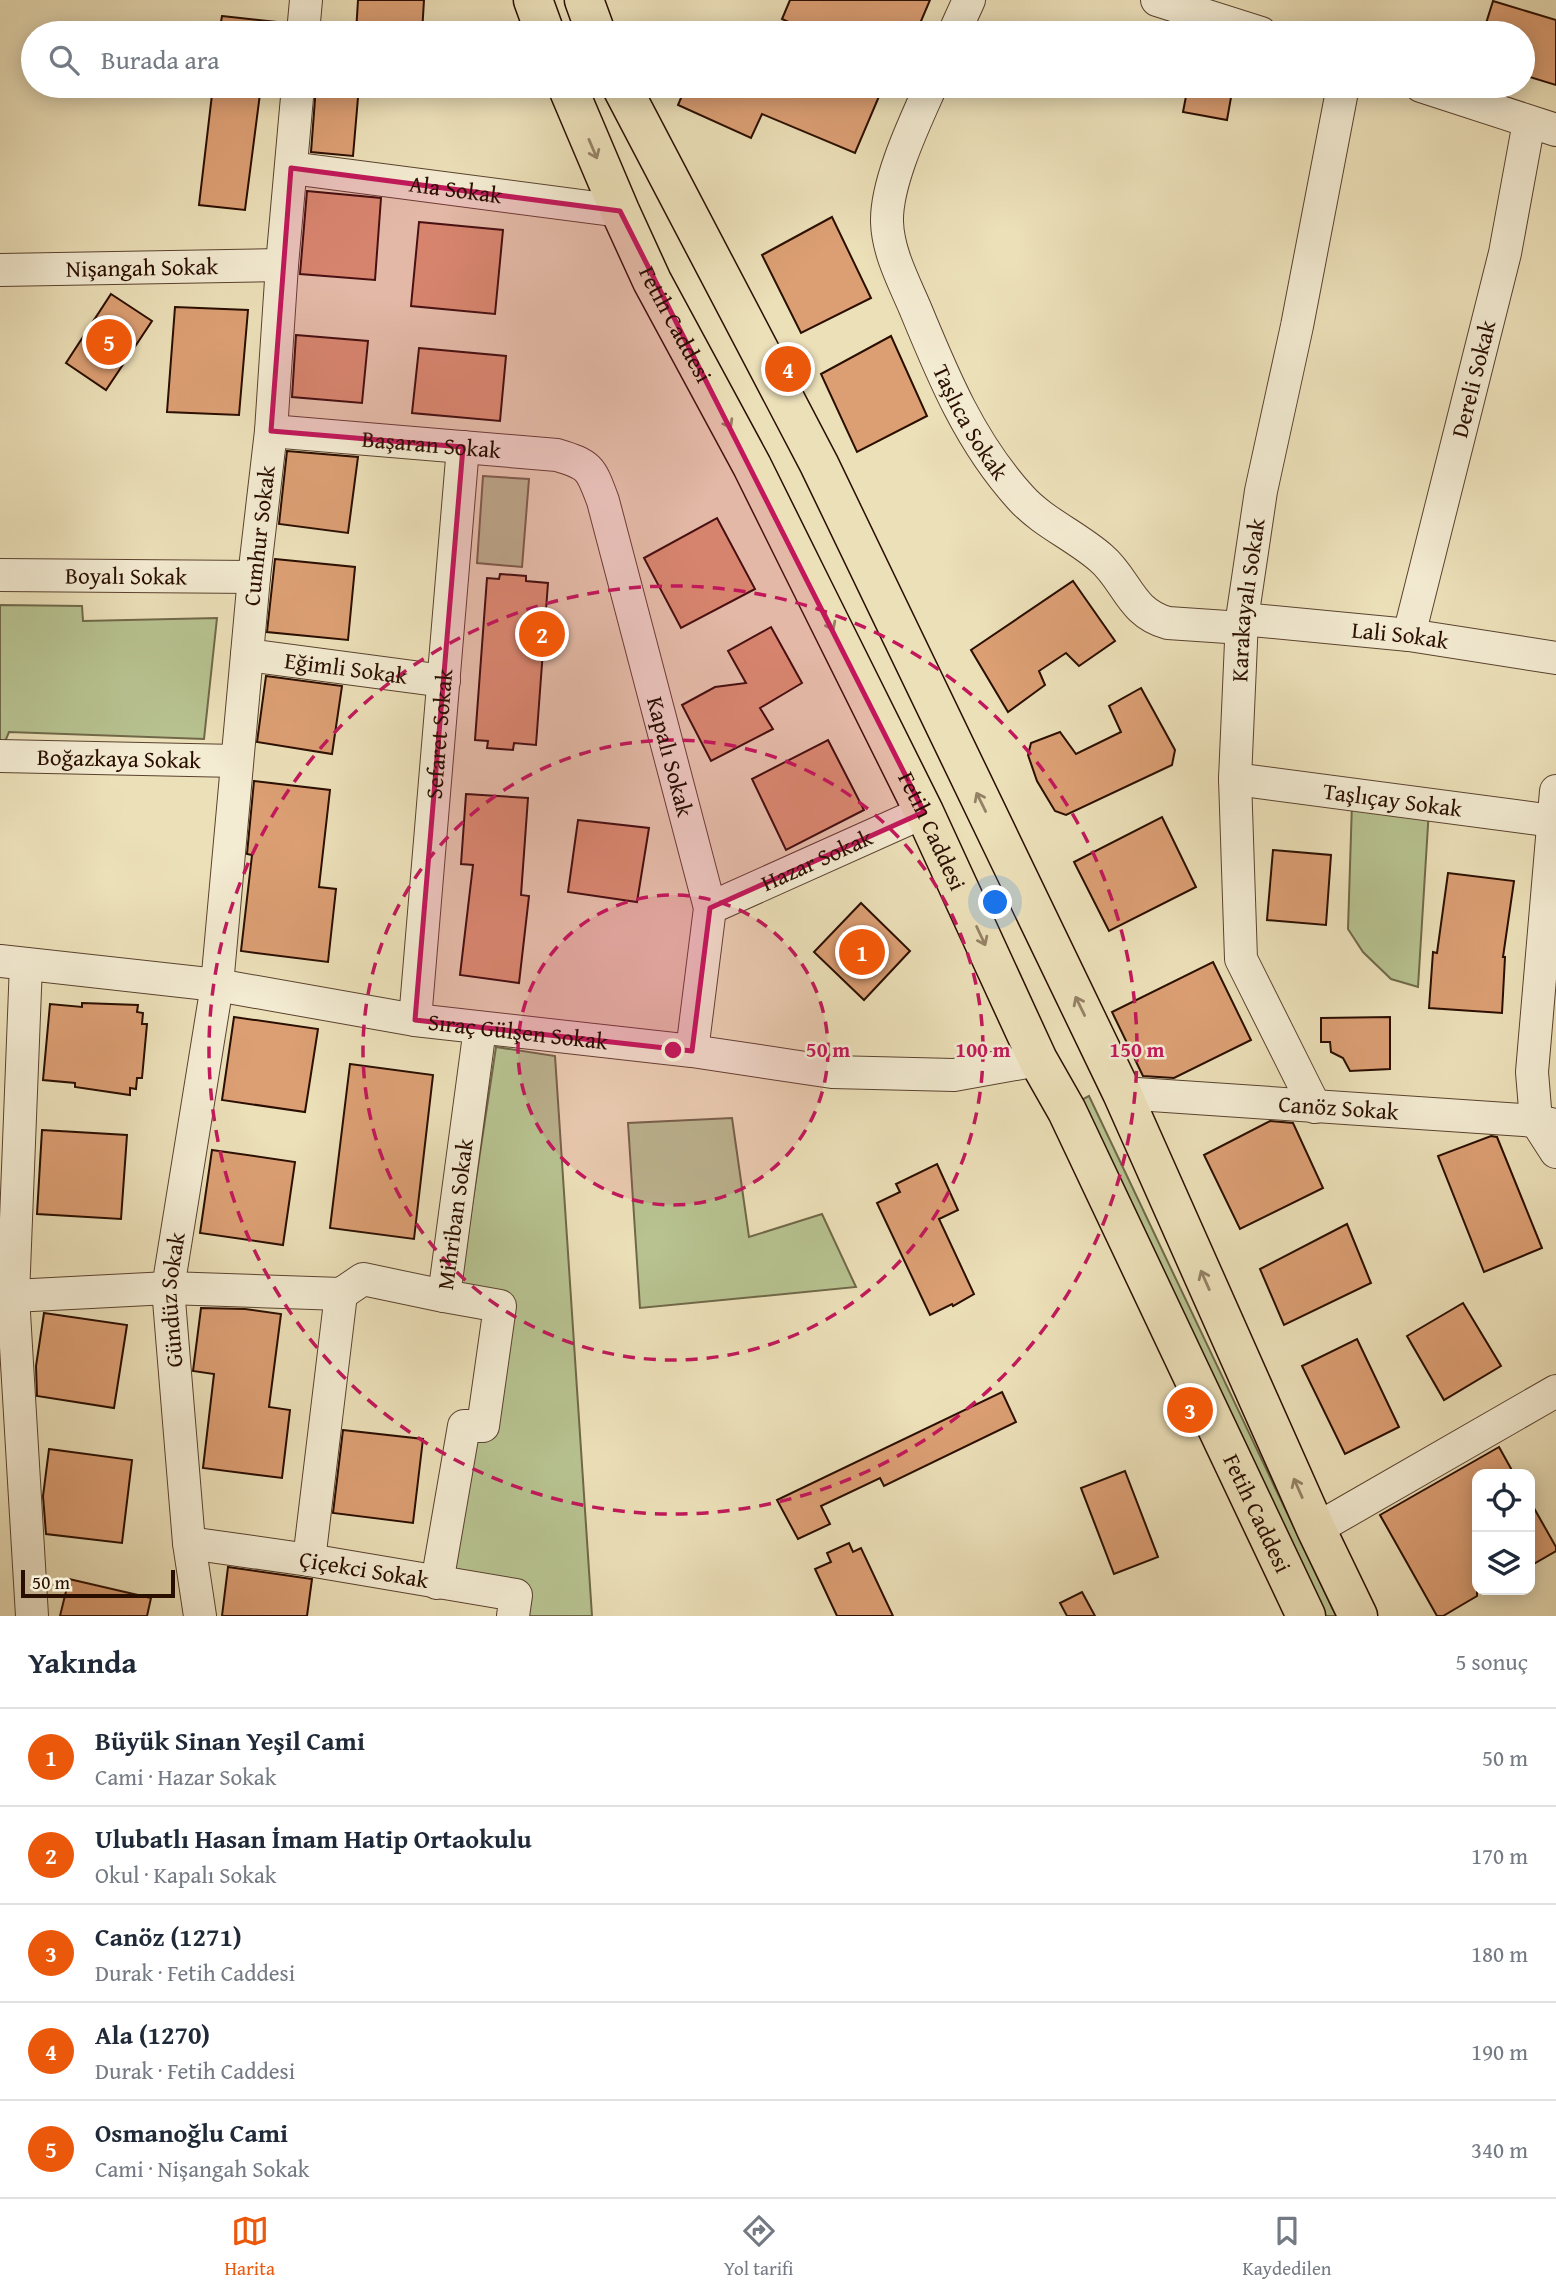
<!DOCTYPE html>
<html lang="tr">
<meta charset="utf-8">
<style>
body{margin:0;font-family:"Gentium Book Plus",serif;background:#f2f2f3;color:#1f2937}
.controls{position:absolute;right:21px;bottom:21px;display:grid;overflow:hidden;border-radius:14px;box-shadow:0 4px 18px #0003}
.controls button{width:63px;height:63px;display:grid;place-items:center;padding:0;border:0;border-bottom:2px solid #e0e1e3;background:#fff;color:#1f2937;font:35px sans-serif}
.scale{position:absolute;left:21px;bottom:18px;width:154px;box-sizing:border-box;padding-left:7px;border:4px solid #2a0e00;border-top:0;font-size:19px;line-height:24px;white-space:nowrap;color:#2a0e00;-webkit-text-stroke:5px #f3ebd2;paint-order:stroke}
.you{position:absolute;left:996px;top:903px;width:24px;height:24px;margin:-18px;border:5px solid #fff;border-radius:50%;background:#1a73e8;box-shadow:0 0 0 10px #1a73e833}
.badge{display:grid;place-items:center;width:46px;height:46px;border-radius:50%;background:#ea580c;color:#fff;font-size:23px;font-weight:700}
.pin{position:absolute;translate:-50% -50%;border:4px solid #fff;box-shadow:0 2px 7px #0006}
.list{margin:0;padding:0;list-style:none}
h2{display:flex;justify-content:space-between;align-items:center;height:91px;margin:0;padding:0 28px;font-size:30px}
h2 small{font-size:23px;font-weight:400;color:#747a83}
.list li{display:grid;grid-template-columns:46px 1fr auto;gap:21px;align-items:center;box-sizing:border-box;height:98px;padding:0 28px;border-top:2px solid #e0e1e3}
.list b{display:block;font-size:26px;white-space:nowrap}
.list p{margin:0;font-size:23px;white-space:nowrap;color:#747a83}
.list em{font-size:23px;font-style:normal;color:#747a83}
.icon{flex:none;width:38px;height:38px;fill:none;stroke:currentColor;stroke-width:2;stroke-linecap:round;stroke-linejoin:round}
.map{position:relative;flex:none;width:1556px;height:1616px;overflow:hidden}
.search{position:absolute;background:#fff;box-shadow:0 4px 18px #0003;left:21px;right:21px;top:21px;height:77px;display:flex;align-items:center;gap:18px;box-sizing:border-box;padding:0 24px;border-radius:38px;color:#747a83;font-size:26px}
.sheet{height:581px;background:#fff}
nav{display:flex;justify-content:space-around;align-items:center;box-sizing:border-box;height:98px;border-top:2px solid #e0e1e3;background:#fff;font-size:19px;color:#747a83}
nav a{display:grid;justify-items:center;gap:4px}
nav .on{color:#ea580c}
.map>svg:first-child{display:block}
.green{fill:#b7c290;stroke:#706848;stroke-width:2}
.building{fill:#dc9f74;stroke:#2a0e00;stroke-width:2}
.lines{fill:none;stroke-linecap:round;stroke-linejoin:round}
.minor-casing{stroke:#5a422e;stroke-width:34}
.major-casing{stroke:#2a0e00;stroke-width:41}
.minor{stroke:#f3ebd2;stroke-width:32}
.major{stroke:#ece0b9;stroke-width:38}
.oneway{stroke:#958266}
.marked{fill:#c2185b;fill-opacity:0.2;stroke:#c2185b;stroke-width:5;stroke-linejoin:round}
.ring{fill:none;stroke:#c2185b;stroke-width:3.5;stroke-dasharray:12 9}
.labels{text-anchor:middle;stroke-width:5;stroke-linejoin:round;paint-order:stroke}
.street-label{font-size:23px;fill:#2a0e00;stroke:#f3ebd2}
.centre{fill:#c2185b;stroke:#f3ebd2;stroke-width:3.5}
.ring-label{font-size:21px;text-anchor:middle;font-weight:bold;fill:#c2185b;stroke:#f3ebd2;stroke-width:5;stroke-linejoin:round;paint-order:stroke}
</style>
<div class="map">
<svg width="1556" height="1616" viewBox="0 0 1556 1616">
<rect width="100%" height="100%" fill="#ece0b9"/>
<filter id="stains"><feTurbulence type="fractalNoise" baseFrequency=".00286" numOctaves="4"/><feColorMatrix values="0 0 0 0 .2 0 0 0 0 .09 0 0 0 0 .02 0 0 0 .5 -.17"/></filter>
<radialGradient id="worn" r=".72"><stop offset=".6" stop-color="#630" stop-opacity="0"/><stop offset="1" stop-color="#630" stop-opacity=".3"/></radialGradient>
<g class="green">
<path d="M483,476L529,479L522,567L477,563Z"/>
<path d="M0,605L82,606L83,621L217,618L204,739L9,732L4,744H0Z"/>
<path d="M1352,803L1429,809L1418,987L1391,979L1363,952L1348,929Z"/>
<path d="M496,1047L555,1056L592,1616H527L448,1581L467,1438L509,1297L459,1292Z"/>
<path d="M1089,1096L1336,1616H1320L1080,1101Z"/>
<path d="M732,1118L749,1237L822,1214L856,1287L640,1308L628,1123Z"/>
</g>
<g class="building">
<path d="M358,0H424L422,33H356Z"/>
<path d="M790,0H930L916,33H812L782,19Z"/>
<path d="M1493,1L1556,20V85L1523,75V33H1483Z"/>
<path d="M222,16L276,22L275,33H219Z"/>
<path d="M213,86H261L245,210L199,205Z"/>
<path d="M316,86H359L353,156L311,152Z"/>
<path d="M686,86H860L880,94L855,153L762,114L751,138L678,105Z"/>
<path d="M1188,86H1233L1227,120L1183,112Z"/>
<path d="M307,191L381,198L375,280L300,274Z"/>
<path d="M832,217L871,298L801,333L762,255Z"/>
<path d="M419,222L503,230L495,314L411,306Z"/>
<path d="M111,294L152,321L106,390L66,363Z"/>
<path d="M175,307L248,310L239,415L167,412Z"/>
<path d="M296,335L368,341L362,403L292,397Z"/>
<path d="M891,336L927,416L857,452L821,374Z"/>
<path d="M419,348L506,356L500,421L412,413Z"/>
<path d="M287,451L358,457L348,533L279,524Z"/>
<path d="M717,518L755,589L681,628L644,558Z"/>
<path d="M275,559L355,567L348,640L267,632Z"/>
<path d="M500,574L526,576V581L548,583L536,745L514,743L513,750L487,748L488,741L475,740L487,578L499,579Z"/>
<path d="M1073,581L1115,641L1079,666L1066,653L1039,671L1045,685L1008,712L971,650Z"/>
<path d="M771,627L802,683L760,708L773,729L711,761L682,705L715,687L746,683L728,651Z"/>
<path d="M266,676L342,686L332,754L257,742Z"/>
<path d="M1141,688L1175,750L1172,765L1066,815L1055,811L1037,781L1028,755L1031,743L1060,732L1076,754L1121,732L1109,706Z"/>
<path d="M828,740L864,810L786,850L752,779Z"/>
<path d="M254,781L330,790L319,887L336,889L328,962L241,951L252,855L247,854Z"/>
<path d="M466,794L528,798L521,895L529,896L519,983L460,975L473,865L461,864Z"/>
<path d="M1162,817L1196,887L1109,931L1074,862Z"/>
<path d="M578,820L649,828L637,902L568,892Z"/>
<path d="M1273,850L1331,855L1326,925L1267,920Z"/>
<path d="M1448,873L1514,881L1503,957H1505L1502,1013L1429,1008L1433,952L1437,953Z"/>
<path d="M861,903L910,951L864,1000L814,952Z"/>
<path d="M1213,962L1251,1040L1174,1078L1143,1076L1112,1012Z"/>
<path d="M82,1003L138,1005L137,1012L143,1013L142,1024H147L142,1078H137L136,1089L130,1088V1095L75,1087V1083L43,1080L50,1004L82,1007Z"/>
<path d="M234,1017L318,1029L305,1112L222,1100Z"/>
<path d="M1390,1017V1069L1350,1071L1343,1058L1331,1052L1330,1042H1321V1018Z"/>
<path d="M350,1064L433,1075L414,1239L330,1228Z"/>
<path d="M1270,1121L1293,1123L1323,1188L1240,1229L1204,1155Z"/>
<path d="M42,1130L127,1135L121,1219L37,1214Z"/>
<path d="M1491,1136L1497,1137L1542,1248L1484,1272L1438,1156Z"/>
<path d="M212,1150L295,1162L283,1245L200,1233Z"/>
<path d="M937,1164L958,1210L939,1219L974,1294L953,1306L952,1304L930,1315L877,1203L900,1192L896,1184Z"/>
<path d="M1347,1224L1371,1283L1284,1325L1260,1269Z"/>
<path d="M1463,1303L1501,1366L1444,1400L1407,1336Z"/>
<path d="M201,1308L245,1309L281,1314L269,1407L290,1410L282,1478L203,1468L214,1374L193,1371Z"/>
<path d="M44,1313L127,1325L114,1408L37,1396L36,1366Z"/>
<path d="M1357,1339L1399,1427L1345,1454L1302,1366Z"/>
<path d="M1002,1392L1016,1422L884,1486L880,1478L821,1506L830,1524L798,1539L777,1500Z"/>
<path d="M343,1430L423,1439L413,1523L333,1513Z"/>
<path d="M1499,1447L1514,1474H1477V1596L1443,1616H1437L1380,1515Z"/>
<path d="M49,1449L132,1460L122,1543L46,1534L43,1496Z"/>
<path d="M1125,1471L1158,1557L1114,1574L1081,1488Z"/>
<path d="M1530,1501L1556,1547V1551L1530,1566Z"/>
<path d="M849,1543L853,1552L861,1548L893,1616H837L815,1569L831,1562L827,1553Z"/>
<path d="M228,1567L312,1579L307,1616H222Z"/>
<path d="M69,1579L151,1598L147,1616H60Z"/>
<path d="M1082,1592L1095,1616H1067L1060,1603Z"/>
</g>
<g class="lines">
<defs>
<g id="minor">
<path d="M1157,0L1261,33"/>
<path d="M303,33L306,0"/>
<path d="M954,33L969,0"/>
<path id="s1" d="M931,86C915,122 886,182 887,222C888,252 903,280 915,308C943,376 970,442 1020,497C1042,522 1076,536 1101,558C1127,580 1130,613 1168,623L1242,628"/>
<path d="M1421,86L1556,130"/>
<path id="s2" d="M291,168L620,211"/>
<path id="s3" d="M0,270L282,265"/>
<path id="s4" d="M271,431L557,455C591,465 591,469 603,501L710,908L692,1051"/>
<path id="s5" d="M0,575L254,577"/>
<path id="s6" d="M1242,619L1409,635L1556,658"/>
<path id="s7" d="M1409,635L1505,253L1529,122"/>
<path id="s8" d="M247,655L444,681"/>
<path id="s9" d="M0,756L237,761"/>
<path id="s10" d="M1235,779L1553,821"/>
<path d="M1556,791L1532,1072L1536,1121L1556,1152"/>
<path id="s11" d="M710,908L924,812"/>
<path id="s12" d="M0,961L217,985L415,1020L692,1051L832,1072L954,1075L1038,1060"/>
<path d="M26,964L13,1296L32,1616"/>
<path id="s13" d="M415,1020L463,447"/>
<path id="s14" d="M1122,1093L1536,1121L1556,1125"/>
<path id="s15" d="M1315,1107L1241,959L1235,779L1242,619L1261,491L1297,326L1343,86"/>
<path d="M0,1295L13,1296L168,1288L341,1294L363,1279L444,1296"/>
<path d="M1316,1529L1556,1391"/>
<path id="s16" d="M189,1543L309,1560L516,1595L513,1616"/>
<path d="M309,1560L341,1294"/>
<path id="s17" d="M437,1583L464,1426H483L500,1306L444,1296L480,1028"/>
<path id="s18" d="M200,1616L189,1543L168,1288L217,985L254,577L271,431L282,265L298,86"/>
</g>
<g id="major">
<path d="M533,0L545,33"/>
<path d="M584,0L596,33"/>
<path id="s19" d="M567,86L620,211L652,281L752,466L814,591L924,812L1038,1060L1067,1111L1306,1616"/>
<path d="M621,86L819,464L1122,1093L1316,1529L1358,1616"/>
</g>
</defs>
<use href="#minor" class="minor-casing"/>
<use href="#major" class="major-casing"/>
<use href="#minor" class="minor"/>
<use href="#major" class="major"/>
</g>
<defs><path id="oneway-shaft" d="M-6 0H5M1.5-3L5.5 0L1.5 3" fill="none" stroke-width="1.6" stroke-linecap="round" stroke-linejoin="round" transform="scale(1.75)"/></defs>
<g class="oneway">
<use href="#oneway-shaft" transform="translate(593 149) rotate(67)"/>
<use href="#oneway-shaft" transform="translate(726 419) rotate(61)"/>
<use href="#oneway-shaft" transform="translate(829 621) rotate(64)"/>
<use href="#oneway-shaft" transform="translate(981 802) rotate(-116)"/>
<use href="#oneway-shaft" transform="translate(981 936) rotate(65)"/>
<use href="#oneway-shaft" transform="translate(1080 1006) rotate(-116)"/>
<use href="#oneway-shaft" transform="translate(1205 1280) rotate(-114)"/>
<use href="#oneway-shaft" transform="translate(1298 1488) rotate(-114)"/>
</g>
<path class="marked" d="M291,168L620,211L924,812L710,908L692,1051L415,1020L463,447L271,431Z"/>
<circle cx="673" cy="1050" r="155" fill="#c2185b" fill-opacity=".12"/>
<g class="ring">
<circle cx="673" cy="1050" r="155"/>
<circle cx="673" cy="1050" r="310"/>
<circle cx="673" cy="1050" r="464"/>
</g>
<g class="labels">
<g class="street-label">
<text dy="8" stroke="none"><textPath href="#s2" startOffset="166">Ala Sokak</textPath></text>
<text dy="8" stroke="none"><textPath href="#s3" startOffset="142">Nişangah Sokak</textPath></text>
<text dy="8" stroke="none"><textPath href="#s19" startOffset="262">Fetih Caddesi</textPath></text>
<text dy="8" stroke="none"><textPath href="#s7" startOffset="264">Dereli Sokak</textPath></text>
<text dy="8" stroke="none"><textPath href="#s1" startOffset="362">Taşlıca Sokak</textPath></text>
<text dy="8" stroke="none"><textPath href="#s4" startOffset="161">Başaran Sokak</textPath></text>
<text dy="8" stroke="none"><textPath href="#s18" startOffset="1088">Cumhur Sokak</textPath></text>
<text dy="8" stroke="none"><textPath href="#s5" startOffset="126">Boyalı Sokak</textPath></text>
<text dy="8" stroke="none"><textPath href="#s15" startOffset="525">Karakayalı Sokak</textPath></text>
<text dy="8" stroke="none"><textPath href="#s6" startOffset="159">Lali Sokak</textPath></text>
<text dy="8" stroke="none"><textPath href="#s8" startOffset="100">Eğimli Sokak</textPath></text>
<text dy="8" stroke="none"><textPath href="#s13" startOffset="287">Sefaret Sokak</textPath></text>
<text dy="8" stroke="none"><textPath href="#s4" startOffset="621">Kapalı Sokak</textPath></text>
<text dy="8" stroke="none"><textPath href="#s9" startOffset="119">Boğazkaya Sokak</textPath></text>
<text dy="8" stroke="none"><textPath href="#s10" startOffset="159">Taşlıçay Sokak</textPath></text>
<text dy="8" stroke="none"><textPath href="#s19" startOffset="830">Fetih Caddesi</textPath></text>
<text dy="8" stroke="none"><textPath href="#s11" startOffset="117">Hazar Sokak</textPath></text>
<text dy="8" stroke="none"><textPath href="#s12" startOffset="523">Sıraç Gülşen Sokak</textPath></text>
<text dy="8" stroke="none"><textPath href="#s14" startOffset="217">Canöz Sokak</textPath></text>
<text dy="8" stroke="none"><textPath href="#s17" startOffset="439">Mihriban Sokak</textPath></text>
<text dy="8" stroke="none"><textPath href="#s18" startOffset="318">Gündüz Sokak</textPath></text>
<text dy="8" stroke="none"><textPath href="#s19" startOffset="1586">Fetih Caddesi</textPath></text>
<text dy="8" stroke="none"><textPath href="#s16" startOffset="177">Çiçekci Sokak</textPath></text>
</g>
</g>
<circle cx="673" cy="1050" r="10" class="centre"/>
<g class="ring-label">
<text x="828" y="1057">50 m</text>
<text x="983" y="1057">100 m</text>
<text x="1137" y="1057">150 m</text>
</g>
<rect width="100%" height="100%" filter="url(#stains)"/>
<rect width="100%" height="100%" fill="url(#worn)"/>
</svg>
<div class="controls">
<button><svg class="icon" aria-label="locate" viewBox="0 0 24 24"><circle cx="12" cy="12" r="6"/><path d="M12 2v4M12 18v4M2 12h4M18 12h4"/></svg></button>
<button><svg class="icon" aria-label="layers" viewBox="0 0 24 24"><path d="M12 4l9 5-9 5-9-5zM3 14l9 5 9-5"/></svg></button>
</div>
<div class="scale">50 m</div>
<div class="you"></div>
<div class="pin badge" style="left:862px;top:952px">1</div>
<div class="pin badge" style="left:542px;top:634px">2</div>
<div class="pin badge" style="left:1190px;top:1410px">3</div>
<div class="pin badge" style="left:788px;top:369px">4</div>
<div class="pin badge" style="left:109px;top:342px">5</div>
<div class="search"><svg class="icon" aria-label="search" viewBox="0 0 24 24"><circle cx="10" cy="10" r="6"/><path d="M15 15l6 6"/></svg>Burada ara</div>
</div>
<section class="sheet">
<h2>Yakında<small>5 sonuç</small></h2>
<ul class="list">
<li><span class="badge">1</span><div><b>Büyük Sinan Yeşil Cami</b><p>Cami · Hazar Sokak</p></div><em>50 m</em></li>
<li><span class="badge">2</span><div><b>Ulubatlı Hasan İmam Hatip Ortaokulu</b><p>Okul · Kapalı Sokak</p></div><em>170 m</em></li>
<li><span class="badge">3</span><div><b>Canöz (1271)</b><p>Durak · Fetih Caddesi</p></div><em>180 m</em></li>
<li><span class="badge">4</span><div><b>Ala (1270)</b><p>Durak · Fetih Caddesi</p></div><em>190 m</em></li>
<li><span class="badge">5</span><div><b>Osmanoğlu Cami</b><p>Cami · Nişangah Sokak</p></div><em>340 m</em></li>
</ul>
</section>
<nav>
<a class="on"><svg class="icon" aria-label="map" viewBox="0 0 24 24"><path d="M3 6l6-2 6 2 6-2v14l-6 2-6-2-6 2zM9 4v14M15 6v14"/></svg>Harita</a>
<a><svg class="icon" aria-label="directions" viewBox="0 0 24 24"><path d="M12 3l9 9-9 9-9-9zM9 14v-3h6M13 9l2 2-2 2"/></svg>Yol tarifi</a>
<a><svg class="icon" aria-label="saved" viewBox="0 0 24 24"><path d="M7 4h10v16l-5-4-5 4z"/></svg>Kaydedilen</a>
</nav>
